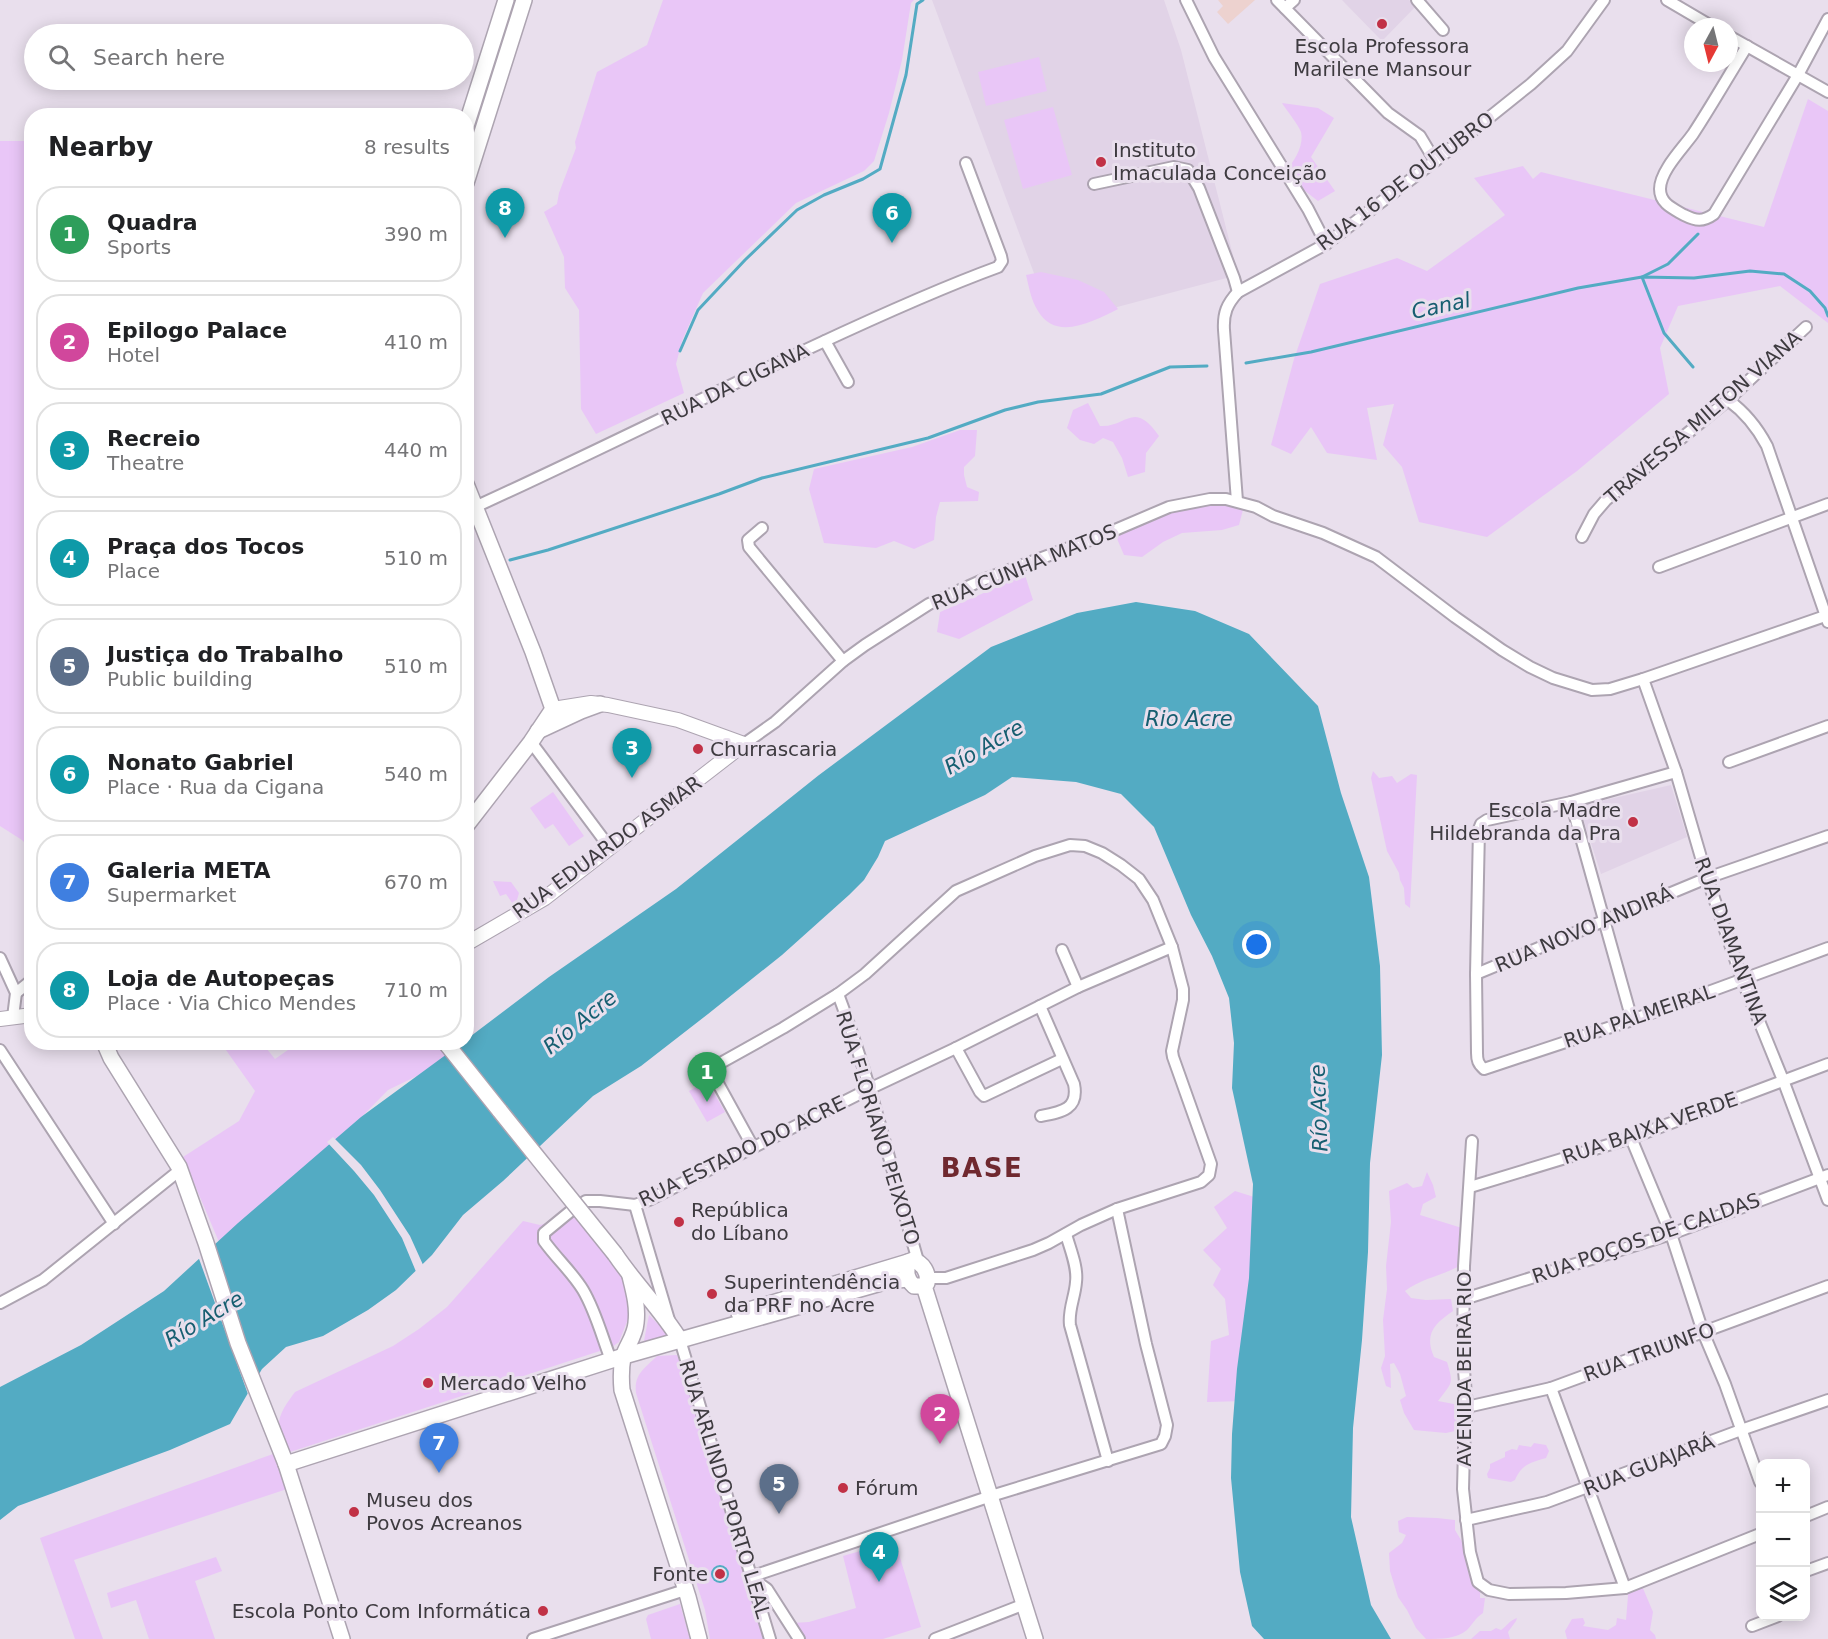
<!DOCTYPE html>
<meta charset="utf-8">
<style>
body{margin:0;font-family:"DejaVu Sans",sans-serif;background:#f6f6f6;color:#202124}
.controls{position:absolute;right:18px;bottom:18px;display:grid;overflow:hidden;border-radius:12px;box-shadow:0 3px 15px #0003}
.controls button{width:54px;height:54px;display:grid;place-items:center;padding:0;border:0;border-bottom:2px solid #e0e0e0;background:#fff;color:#202124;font:30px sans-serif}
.compass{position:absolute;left:1684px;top:18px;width:54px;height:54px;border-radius:50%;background:#fff;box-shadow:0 3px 15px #0003;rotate:187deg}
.you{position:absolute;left:1257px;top:945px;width:21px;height:21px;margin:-15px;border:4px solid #fff;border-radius:50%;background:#1a73e8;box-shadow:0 0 0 9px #1a73e833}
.badge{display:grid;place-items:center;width:39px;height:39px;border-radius:50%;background:#c13146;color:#fff;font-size:20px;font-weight:700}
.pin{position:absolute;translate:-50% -50px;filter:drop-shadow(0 2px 3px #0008)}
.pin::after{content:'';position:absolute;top:32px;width:21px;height:18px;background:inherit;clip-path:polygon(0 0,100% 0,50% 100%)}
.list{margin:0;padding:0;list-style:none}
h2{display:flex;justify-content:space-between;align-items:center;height:78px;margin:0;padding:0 24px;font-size:26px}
h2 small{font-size:20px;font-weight:400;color:#757577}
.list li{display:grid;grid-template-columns:39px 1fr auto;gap:18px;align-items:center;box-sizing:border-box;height:96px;margin:0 12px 12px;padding:0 12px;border:2px solid #e0e0e0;border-radius:24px}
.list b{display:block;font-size:22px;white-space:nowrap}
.list p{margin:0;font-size:20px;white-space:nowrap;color:#757577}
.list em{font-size:20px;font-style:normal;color:#757577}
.icon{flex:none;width:33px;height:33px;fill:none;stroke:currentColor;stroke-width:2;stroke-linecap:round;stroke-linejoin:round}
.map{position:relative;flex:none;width:1828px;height:1639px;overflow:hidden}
.search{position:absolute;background:#fff;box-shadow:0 3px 15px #0003;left:24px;top:24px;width:450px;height:66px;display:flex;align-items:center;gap:15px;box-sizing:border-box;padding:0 21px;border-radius:33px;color:#757577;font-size:22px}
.panel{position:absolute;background:#fff;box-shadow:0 3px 15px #0003;left:24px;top:108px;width:450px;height:942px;border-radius:24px}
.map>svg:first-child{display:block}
.built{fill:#e1d3e7}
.medical{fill:#edd2cf}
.green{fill:#e9c6f7}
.water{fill:#53abc3}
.pier{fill:#e9dfed}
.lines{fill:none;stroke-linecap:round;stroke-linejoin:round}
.stream{stroke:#53abc3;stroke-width:3}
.minor-casing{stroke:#ada4b1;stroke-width:14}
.tertiary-casing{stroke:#ada4b1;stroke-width:16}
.secondary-casing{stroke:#ada4b1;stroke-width:18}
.minor{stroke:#fff;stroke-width:10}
.tertiary{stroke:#fff;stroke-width:14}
.secondary{stroke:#fff;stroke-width:15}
.secondary-bridge-casing{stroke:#ada4b1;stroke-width:18;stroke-linecap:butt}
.secondary-bridge{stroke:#fff;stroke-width:15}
.poi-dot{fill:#c13146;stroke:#e9dfed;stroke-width:2}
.labels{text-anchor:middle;stroke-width:6;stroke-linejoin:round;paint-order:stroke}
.poi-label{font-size:20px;fill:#3e3b40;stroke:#e9dfed;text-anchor:start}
.street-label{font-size:20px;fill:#3e3b40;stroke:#e9dfed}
.water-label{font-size:21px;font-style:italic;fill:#165e70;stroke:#e9dfed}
.district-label{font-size:26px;font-weight:bold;letter-spacing:1.5px;fill:#6f282f;stroke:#e9dfed}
</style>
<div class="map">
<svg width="1828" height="1639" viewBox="0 0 1828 1639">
<rect width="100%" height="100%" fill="#e9dfed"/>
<g class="built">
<path d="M932,0H1164L1181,50L1238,275L1053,324Z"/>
<path d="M1342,0H1409L1416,6L1382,41Z"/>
<path d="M1671,785L1687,837L1601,874L1579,806Z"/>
</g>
<path class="medical" d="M1218,0H1255L1228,24L1217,12L1223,6Z"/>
<g class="green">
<path d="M663,0H914L911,3L902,60L889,113L874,161L864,171L796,203L703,293L682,341L676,364L684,393L596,434L581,409L579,310L565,288L564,257L544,212L557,204L559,193L576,148L575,142L597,72L647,45Z"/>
<path d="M1039,57L1047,91L986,106L978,72Z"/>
<path d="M1808,99L1828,111V323L1780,286L1678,306L1660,348L1669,394L1577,471L1487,537L1419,522L1402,467L1383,445L1394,404L1367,408L1377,460L1327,453L1311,427L1291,454L1271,445L1294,359L1320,284L1397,258L1427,271L1505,215L1474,178L1523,166L1533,179L1541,172L1764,227Z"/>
<path d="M1282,103L1318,108L1334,118L1311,157L1335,191L1318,201L1305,191L1289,167C1296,158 1304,144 1301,132C1298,124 1287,111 1282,103Z"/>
<path d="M1053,107L1072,175L1023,189L1004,120Z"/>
<path d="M0,141H32L31,849L22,840L0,826Z"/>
<path d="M1041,272L1078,280L1104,292L1118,309C1094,321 1056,342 1038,311C1031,300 1029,287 1026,275Z"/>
<path d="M1088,403L1100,426C1127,428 1133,399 1159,436L1146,453L1145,472L1128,477L1122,458L1113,442L1103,438L1094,444L1080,440L1067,428L1073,410Z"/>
<path d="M960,430H977L975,456L964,467V475L967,487L979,492L978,501L940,502L936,517L934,540L914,549L894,541L876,548L824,543L809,489L814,469L912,447Z"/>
<path d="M1186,505L1244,506L1239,525L1222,530L1182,533L1163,542L1142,557L1124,555L1115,534Z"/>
<path d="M1025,575L1033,600L959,639L937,632L940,612Z"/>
<path d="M1373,771L1379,778L1392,776L1397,783L1411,774L1417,775L1410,908L1405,904L1404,888L1400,880L1399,873L1387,851L1371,778Z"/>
<path d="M553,792L584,836L569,846L553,824L545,829L530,808Z"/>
<path d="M493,881L511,882L519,893L515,907L506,894L500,896Z"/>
<path d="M221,1043H262L275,1059L298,1043H437L450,1060L388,1090L344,1135L219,1242L183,1157L239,1121L255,1091Z"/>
<path d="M707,1081L725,1112L707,1122L689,1091Z"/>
<path d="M1427,1172L1433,1185L1436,1197L1423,1204L1420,1215L1462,1228L1461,1265C1442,1276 1422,1278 1405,1291L1411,1298L1426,1300L1451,1299L1453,1311C1434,1324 1424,1334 1434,1357L1447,1362C1454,1385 1452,1382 1438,1401L1459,1405L1463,1412L1465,1421L1455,1431L1446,1433L1414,1430L1404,1413L1400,1400L1406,1396L1400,1374L1394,1363L1390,1364L1391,1388L1386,1386L1381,1368L1385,1356L1383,1320L1387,1289L1386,1266L1391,1222L1389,1191L1407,1183L1413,1188L1422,1186Z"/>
<path d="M1235,1191L1267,1201L1245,1401L1207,1402L1211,1341L1229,1335L1225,1299L1213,1285L1221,1269L1203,1250L1227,1228L1214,1207Z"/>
<path d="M576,1213L626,1277L631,1301L628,1319L619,1342L612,1347L287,1453C285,1446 280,1438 279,1430C277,1415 287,1403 295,1392L393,1346L419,1329L447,1307L523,1221L540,1225Z"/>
<path d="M649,1315L671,1337L643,1346Z"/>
<path d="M677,1355C712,1447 732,1545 764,1639H710L705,1610L636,1393C634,1374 644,1369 657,1356Z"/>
<path d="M1534,1443L1546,1445L1549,1451L1546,1458C1530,1463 1522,1464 1515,1480L1511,1482L1488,1478L1487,1474L1490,1468V1464L1505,1457V1452L1512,1449L1517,1450L1519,1445L1531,1447Z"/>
<path d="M273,1454L287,1489L74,1560L103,1639H75L40,1538Z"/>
<path d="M1407,1517L1437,1518L1455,1520V1530L1467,1550L1465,1557L1471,1561L1469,1569L1480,1585V1598H1485L1483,1613C1475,1618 1473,1624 1467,1630C1456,1639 1441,1639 1426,1639L1416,1628L1407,1610L1398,1597L1390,1571L1389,1553L1402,1543L1406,1535L1399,1532L1398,1521Z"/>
<path d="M895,1541L921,1627L883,1639H806L792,1623L809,1622L856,1608L843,1556Z"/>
<path d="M216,1557L222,1571L195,1581L215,1639H149L136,1600L111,1608L107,1593Z"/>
<path d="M1642,1586L1653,1612L1650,1630L1655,1635L1656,1639H1567L1565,1631L1572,1619L1583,1618L1585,1623L1583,1626L1608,1630L1616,1625L1617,1618L1626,1620L1628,1596L1627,1591Z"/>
<path d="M680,1604L690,1639H651L646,1619L648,1615Z"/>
<path d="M1517,1618L1516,1621L1508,1632L1510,1639H1471L1480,1631H1491L1496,1628L1501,1630C1507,1626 1510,1620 1517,1618Z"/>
</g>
<g class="water">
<path d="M1136,602L1195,611L1249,634L1318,706L1341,793L1369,877L1380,966L1382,1055L1370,1163L1368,1252L1362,1340L1353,1428L1351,1517L1371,1605L1391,1639H1264L1252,1626L1240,1572L1231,1478L1232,1434L1237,1369L1249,1278L1253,1184L1232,1088L1234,1043L1229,998L1212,956L1191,915L1154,827L1121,794L1076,782L1012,777L985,795L885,841L878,857L864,880L849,895L782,955L708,1014L641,1066L593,1096L503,1181L463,1215L432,1255L396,1290L368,1310L323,1336L286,1347L262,1369L230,1424L170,1450L18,1506L0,1520V1387L81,1345L164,1291L238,1223L361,1117L462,1043L466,1042L467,1039L549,977L676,889L819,775L991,647L1077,613Z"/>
<circle cx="720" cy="1574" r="9"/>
</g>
<g class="pier">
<path d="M333,1137L361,1165L380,1190L410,1236L424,1267L417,1274L402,1238L374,1195L354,1171L327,1142Z"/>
<path d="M212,1243L228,1293L260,1378L249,1397L198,1256Z"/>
</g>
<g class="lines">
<g class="stream">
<path d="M680,351L698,310L745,260L797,210L824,195L863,179L880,169L906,75L917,4L923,0"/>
<path d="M1246,363L1311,352L1578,288L1642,277L1694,278L1750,271L1784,274L1810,291L1825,308L1828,316"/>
<path d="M1693,367L1664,333L1642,277L1668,264L1698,234"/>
<path d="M510,560L548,550L719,494L762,478L928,438L1005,410L1038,402L1101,394L1170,367L1207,366"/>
</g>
<defs>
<g id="minor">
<path d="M1186,0L1214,57L1308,209L1326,244"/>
<path d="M1277,0L1388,113L1420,136L1435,161"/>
<path d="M1417,0L1443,30"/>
<path d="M1667,0L1713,27"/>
<path d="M1285,8L1294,0"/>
<path d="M1729,36L1828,92"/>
<path d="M1747,46C1729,75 1712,105 1693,134C1683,148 1660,171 1660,189C1660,204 1674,209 1684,215C1696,221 1703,222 1714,214L1798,75L1828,19"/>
<path d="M1094,184L1174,167L1188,170L1199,188L1234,278L1238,292"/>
<path d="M825,341L848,382"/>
<path d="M1728,400C1746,413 1757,427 1767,446L1828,622"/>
<path d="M1237,501L1224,330C1223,313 1227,304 1238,292L1326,244L1435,161L1531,84L1567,51L1604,0"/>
<path d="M475,507C589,455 700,399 814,346C874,318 935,290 998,267L1002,261L1001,256L966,163"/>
<path d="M762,528L748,540L749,547L843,661"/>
<path d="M1582,537L1594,514L1606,500L1728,400L1806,327"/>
<path d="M1659,567L1828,504"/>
<path d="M1643,679L1676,772L1707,878L1742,979L1783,1080L1828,1200"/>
<path d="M531,742L610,848"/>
<path d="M744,744L775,722L843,661L865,645L929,604L985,579L1101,536L1169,507L1210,499H1226L1256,507L1273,516L1323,533L1376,557L1455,617L1502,650L1530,667L1553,678L1592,690L1610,689L1643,679L1828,615"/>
<path d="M1729,762L1828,726"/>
<path d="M1676,772L1571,802L1487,820L1481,824L1479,829L1476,974L1477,1053C1477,1060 1478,1064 1484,1069L1632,1020L1828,948"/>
<path d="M1571,802L1632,1020"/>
<path d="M1062,950L1078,987"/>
<path d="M0,958L16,993L13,1017"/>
<path d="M1476,974L1707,878L1828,836"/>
<path d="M16,993L32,980"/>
<path d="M838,994C871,1081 892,1172 918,1261"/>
<path d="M1040,1006L1074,1084C1079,1109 1062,1112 1041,1116"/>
<path d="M956,1048L980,1092L984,1096L1062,1059"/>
<path d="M0,1050L114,1224"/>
<path d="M1631,1138L1671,1234L1703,1332L1725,1384L1760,1482"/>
<path d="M1472,1141L1464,1266L1463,1358L1467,1407L1464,1449L1463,1489L1470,1552L1478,1582L1489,1590L1509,1594L1566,1593L1625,1588L1760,1534"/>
<path d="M753,1147L715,1078L714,1073L717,1065L783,1028L838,994L865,974L956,891L1035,856L1070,845L1085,846L1102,853L1121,865L1139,879L1153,900L1172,947L1183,989V1000L1172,1051L1173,1057L1211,1164L1209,1175L1201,1182L1117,1209L1081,1225L1049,1243L1033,1250L946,1278H928"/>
<path d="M1470,1187L1631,1138L1828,1064"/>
<path d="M635,1205L669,1320"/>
<path d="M1066,1234C1070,1249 1078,1267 1076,1282C1075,1297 1068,1310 1070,1325L1108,1461"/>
<path d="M1464,1299L1671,1234L1828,1175"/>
<path d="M0,1303L43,1280L180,1170"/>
<path d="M680,1340L770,1639"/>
<path d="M611,1360C602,1337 596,1312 583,1290C572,1272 556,1258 544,1241V1233L572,1210L586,1201H600L635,1205L649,1200L869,1089L956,1048L1078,987L1172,947"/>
<path d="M1551,1388L1625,1588"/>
<path d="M1467,1407L1551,1388L1828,1286"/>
<path d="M1806,1516L1828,1507"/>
<path d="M1466,1520L1547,1502L1741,1430L1828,1400"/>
<path d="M1806,1571L1828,1563"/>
<path d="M750,1577L991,1496L1161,1444L1165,1436L1167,1425L1146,1344L1117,1209"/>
<path d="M750,1577L767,1589L799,1639"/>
<path d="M1752,1626L1778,1616"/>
<path d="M533,1639L685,1590"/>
<path d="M935,1639L1025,1604"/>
</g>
<g id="tertiary">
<path d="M553,709L591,703L608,705L678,720L744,744"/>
<path d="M466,944L545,898L744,744"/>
<path d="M0,1019L32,1015"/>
</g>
<g id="secondary">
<path d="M466,126L506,0"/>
<path d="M466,183L524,0"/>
<path d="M466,484L533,652L553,709L531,742L466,826"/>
<path d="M538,731L581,711L600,704"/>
<path d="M104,1042L111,1058L179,1167L206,1243L238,1343L286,1464L342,1639"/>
<path d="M445,1042L500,1111"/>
<path d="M615,1254C635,1284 661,1309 680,1340"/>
<path d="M913,1260C923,1263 929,1273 927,1283L924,1286H914C906,1279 906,1272 908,1262Z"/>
<path d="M630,1276C634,1292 638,1307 636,1323C635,1336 627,1345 623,1357C621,1368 621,1379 622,1390L688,1597L699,1639"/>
<path d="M924,1286L1035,1639"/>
<path d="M739,1313L908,1262"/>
<path d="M286,1464L624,1356L888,1281L908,1279"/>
</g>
</defs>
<use href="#minor" class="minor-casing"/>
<use href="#tertiary" class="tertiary-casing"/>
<use href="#secondary" class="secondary-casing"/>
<use href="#minor" class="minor"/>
<use href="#tertiary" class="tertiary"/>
<use href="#secondary" class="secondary"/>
<defs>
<path id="secondary-bridge" d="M500,1111L615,1254"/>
</defs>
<use href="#secondary-bridge" class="secondary-bridge-casing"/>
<use href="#secondary-bridge" class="secondary-bridge"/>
</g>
<g class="poi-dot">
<circle cx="1382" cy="24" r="6"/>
<circle cx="1101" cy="162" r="6"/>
<circle cx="698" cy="749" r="6"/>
<circle cx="1633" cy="822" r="6"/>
<circle cx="679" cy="1222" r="6"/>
<circle cx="712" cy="1294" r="6"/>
<circle cx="428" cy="1383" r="6"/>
<circle cx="843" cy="1488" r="6"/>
<circle cx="354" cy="1512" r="6"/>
<circle cx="720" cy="1574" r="6"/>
<circle cx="543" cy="1611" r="6"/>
</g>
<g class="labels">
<g class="poi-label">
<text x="1382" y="53" text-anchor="middle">Escola Professora<tspan x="1382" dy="23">Marilene Mansour</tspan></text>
<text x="1113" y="157">Instituto<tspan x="1113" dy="23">Imaculada Conceição</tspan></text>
<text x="710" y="756">Churrascaria</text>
<text x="1621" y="817" text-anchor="end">Escola Madre<tspan x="1621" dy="23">Hildebranda da Pra</tspan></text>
<text x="691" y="1217">República<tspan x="691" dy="23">do Líbano</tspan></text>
<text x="724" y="1289">Superintendência<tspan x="724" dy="23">da PRF no Acre</tspan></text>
<text x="440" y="1390">Mercado Velho</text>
<text x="855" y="1495">Fórum</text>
<text x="366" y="1507">Museu dos<tspan x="366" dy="23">Povos Acreanos</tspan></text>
<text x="708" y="1581" text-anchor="end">Fonte</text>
<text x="531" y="1618" text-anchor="end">Escola Ponto Com Informática</text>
</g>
<g class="street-label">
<text transform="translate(1405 181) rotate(-37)" y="7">RUA 16 DE OUTUBRO</text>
<text transform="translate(735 384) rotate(-26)" y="7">RUA DA CIGANA</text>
<text transform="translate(1703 417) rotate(-41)" y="7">TRAVESSA MILTON VIANA</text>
<text transform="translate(1024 567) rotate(-22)" y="7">RUA CUNHA MATOS</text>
<text transform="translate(607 847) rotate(-36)" y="7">RUA EDUARDO ASMAR</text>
<text transform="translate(1584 929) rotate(-23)" y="7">RUA NOVO ANDIRÁ</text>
<text transform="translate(1731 941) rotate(70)" y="7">RUA DIAMANTINA</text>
<text transform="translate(1639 1016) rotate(-19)" y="7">RUA PALMEIRAL</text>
<text transform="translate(878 1128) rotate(73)" y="7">RUA FLORIANO PEIXOTO</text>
<text transform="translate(1650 1128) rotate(-19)" y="7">RUA BAIXA VERDE</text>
<text transform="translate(742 1151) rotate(-26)" y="7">RUA ESTADO DO ACRE</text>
<text transform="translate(1646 1238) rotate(-19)" y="7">RUA POÇOS DE CALDAS</text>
<text transform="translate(1649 1352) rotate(-20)" y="7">RUA TRIUNFO</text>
<text transform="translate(1464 1369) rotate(-90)" y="7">AVENIDA BEIRA RIO</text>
<text transform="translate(1649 1465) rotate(-21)" y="7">RUA GUAJARÁ</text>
<text transform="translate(725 1489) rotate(73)" y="7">RUA ARLINDO PORTO LEAL</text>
</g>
<g class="water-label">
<text transform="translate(1441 306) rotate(-12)" y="7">Canal</text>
<text x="1189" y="726">Rio Acre</text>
<text transform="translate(984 747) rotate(-30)" y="7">Río Acre</text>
<text transform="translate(580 1022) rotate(-39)" y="7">Río Acre</text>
<text transform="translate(1319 1108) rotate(-92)" y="7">Río Acre</text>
<text transform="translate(204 1319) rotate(-31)" y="7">Río Acre</text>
</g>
<g class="district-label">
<text x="982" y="1177">BASE</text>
</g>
</g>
</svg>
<div class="controls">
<button>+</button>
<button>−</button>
<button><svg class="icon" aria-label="layers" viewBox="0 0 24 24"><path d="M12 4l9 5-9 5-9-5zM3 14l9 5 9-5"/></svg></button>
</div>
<svg class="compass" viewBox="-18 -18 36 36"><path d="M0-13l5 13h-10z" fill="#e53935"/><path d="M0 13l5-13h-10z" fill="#757577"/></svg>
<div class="you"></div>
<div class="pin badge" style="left:707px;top:1102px;background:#2e9e5b">1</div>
<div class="pin badge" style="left:940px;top:1444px;background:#d1479c">2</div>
<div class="pin badge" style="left:632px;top:778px;background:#0f9aa8">3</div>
<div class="pin badge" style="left:879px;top:1582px;background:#0f9aa8">4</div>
<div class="pin badge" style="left:779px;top:1514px;background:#5c6f8a">5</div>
<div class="pin badge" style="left:892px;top:243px;background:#0f9aa8">6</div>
<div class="pin badge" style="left:439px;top:1473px;background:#3f7fe0">7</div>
<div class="pin badge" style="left:505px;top:238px;background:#0f9aa8">8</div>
<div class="search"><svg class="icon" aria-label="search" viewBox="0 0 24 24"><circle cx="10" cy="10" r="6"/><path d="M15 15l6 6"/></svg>Search here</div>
<section class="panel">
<h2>Nearby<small>8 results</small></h2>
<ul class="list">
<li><span class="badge" style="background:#2e9e5b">1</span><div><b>Quadra</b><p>Sports</p></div><em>390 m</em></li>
<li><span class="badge" style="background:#d1479c">2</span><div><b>Epilogo Palace</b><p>Hotel</p></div><em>410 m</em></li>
<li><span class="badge" style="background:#0f9aa8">3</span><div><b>Recreio</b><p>Theatre</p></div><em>440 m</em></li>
<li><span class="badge" style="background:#0f9aa8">4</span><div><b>Praça dos Tocos</b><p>Place</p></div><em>510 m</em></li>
<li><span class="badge" style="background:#5c6f8a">5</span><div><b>Justiça do Trabalho</b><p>Public building</p></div><em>510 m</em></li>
<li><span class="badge" style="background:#0f9aa8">6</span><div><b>Nonato Gabriel</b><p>Place · Rua da Cigana</p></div><em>540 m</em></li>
<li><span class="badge" style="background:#3f7fe0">7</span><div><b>Galeria META</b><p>Supermarket</p></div><em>670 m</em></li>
<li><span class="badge" style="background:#0f9aa8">8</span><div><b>Loja de Autopeças</b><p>Place · Via Chico Mendes</p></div><em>710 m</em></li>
</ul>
</section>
</div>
